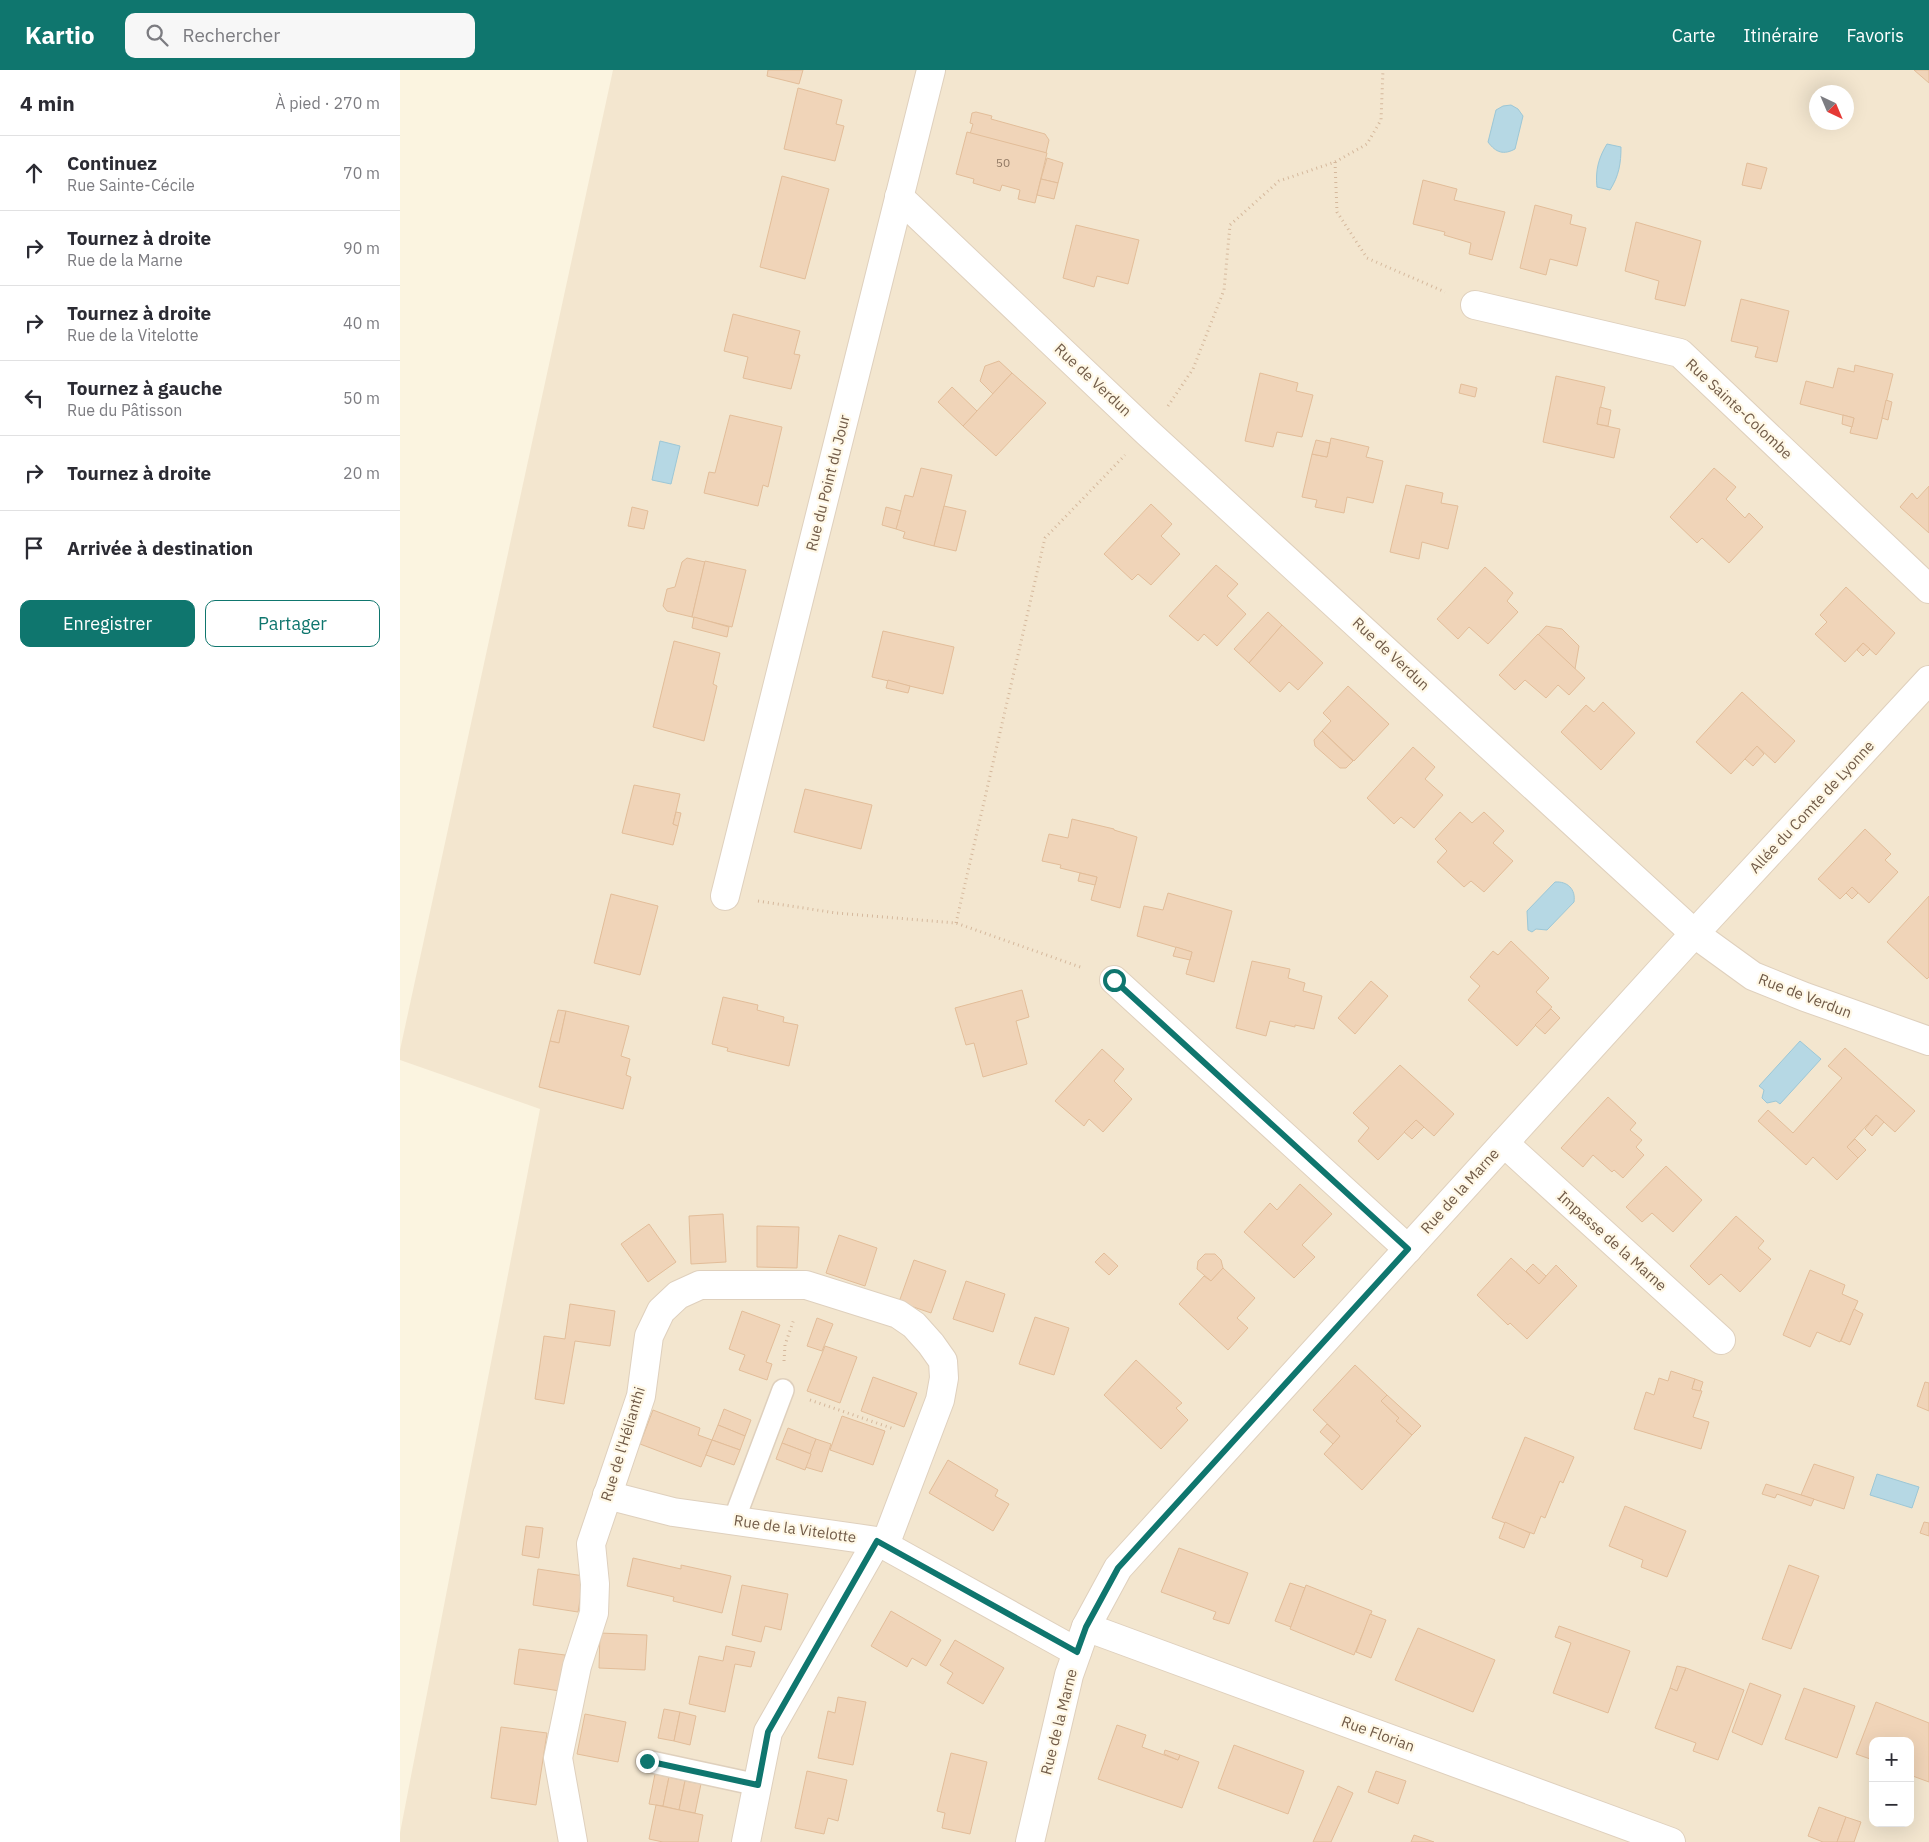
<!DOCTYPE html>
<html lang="fr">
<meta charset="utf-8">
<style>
body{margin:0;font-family:"IBM Plex Sans",sans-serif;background:#f7f7f7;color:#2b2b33}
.controls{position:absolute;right:15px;bottom:15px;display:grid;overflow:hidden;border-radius:10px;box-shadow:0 5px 20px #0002}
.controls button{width:45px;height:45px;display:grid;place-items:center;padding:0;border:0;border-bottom:1px solid #e1e1e2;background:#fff;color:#2b2b33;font:25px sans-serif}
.compass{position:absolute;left:1409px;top:15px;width:45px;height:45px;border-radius:50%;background:#fff;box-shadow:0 5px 20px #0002;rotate:136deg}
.stop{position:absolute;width:15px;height:15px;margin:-11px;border:4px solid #0f766e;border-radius:50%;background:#fff}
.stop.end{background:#0f766e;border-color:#fff;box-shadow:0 1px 5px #0008}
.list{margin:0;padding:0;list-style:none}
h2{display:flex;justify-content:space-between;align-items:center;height:65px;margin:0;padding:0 20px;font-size:21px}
h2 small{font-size:16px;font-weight:400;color:#7c7c81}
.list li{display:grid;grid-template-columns:32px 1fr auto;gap:15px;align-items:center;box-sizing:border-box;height:75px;padding:0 20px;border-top:1px solid #e1e1e2}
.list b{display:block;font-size:19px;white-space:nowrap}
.list p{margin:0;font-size:16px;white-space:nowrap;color:#7c7c81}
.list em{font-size:16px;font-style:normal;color:#7c7c81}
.actions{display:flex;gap:10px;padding:15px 20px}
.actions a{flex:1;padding:11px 0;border:1px solid #0f766e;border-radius:10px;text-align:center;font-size:18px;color:#0f766e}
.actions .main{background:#0f766e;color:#fff}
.icon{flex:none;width:28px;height:28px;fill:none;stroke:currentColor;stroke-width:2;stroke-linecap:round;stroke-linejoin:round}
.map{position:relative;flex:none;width:1529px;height:1772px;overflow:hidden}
header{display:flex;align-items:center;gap:30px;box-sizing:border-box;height:70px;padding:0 25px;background:#0f766e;color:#fff}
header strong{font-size:24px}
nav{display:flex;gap:28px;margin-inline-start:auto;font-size:18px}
.search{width:350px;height:45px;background:#f7f7f7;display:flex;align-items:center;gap:12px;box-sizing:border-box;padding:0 18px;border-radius:10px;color:#7c7c81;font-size:19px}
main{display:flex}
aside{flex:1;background:#fff}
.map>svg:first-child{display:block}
.residential{fill:#f3e6cf;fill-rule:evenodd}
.water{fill:#b6d8e4;stroke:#9cc7d6}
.building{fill:#f0d4b8;stroke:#e2bd99}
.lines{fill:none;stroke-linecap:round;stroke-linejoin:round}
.lane-casing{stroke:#dfd0bd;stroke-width:24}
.street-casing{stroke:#dfd0bd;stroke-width:30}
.path{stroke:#d5b89c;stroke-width:3;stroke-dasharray:1 4;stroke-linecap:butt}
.lane{stroke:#fff;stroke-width:21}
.street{stroke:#fff;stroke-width:28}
.route{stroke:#0f766e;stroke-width:6}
.labels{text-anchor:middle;stroke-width:4.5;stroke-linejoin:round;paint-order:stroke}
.number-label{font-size:12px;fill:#917964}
.street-label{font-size:15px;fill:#715b48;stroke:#fff8e6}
</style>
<header>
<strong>Kartio</strong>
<div class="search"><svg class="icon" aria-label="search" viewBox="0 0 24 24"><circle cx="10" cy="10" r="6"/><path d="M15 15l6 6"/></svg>Rechercher</div>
<nav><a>Carte</a><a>Itinéraire</a><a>Favoris</a></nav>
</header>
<main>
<aside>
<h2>4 min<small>À pied · 270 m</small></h2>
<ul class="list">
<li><svg class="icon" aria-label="ahead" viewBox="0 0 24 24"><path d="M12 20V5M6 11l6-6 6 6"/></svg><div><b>Continuez</b><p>Rue Sainte-Cécile</p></div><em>70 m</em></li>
<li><svg class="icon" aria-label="right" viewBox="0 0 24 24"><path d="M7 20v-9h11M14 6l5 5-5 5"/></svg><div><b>Tournez à droite</b><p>Rue de la Marne</p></div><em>90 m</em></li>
<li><svg class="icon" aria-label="right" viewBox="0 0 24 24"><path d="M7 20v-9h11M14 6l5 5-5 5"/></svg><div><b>Tournez à droite</b><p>Rue de la Vitelotte</p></div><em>40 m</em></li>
<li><svg class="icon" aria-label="left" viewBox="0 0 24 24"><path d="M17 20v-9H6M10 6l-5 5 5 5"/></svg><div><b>Tournez à gauche</b><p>Rue du Pâtisson</p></div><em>50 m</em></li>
<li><svg class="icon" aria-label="right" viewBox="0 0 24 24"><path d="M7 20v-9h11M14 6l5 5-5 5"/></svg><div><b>Tournez à droite</b></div><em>20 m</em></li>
<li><svg class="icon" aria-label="arrive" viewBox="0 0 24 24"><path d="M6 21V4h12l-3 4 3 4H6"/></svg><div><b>Arrivée à destination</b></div></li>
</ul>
<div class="actions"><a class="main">Enregistrer</a><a>Partager</a></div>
</aside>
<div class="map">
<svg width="1529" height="1772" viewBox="0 0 1529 1772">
<rect width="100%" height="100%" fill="#fbf4e0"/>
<path class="residential" d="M213,0H1529V1772H0V1763L140,1039L0,990V980ZM1416,22H1446V52H1416ZM1473,1671H1510V1753H1473Z"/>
<g class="water">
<path d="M1111,35L1118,39L1123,46L1115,79C1104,85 1096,83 1088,72L1096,40L1103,36Z"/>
<path d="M1207,74L1221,77C1221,93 1219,106 1210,120L1197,117C1195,100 1199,87 1207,74Z"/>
<path d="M260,371L280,376L271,414L252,410Z"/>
<path d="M1155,812C1167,811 1176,819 1174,832L1147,860L1136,859L1132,862L1128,860L1127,841Z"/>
<path d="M1400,971L1421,989L1380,1034L1376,1031L1367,1033L1362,1028L1364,1020L1359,1016Z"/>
<path d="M1477,1404L1519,1417L1512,1438L1470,1425Z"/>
</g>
<g class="building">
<path d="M368,0H403L399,14L367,6Z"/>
<path d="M1514,0H1529V13Z"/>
<path d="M398,18L442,30L436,54L444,56L435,91L384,79Z"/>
<path d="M576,42L592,46L591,49L645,64L649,70L646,83L570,64L573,54L570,53L572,43Z"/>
<path d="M567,62L647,83L635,133L618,129L620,120L602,115L600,121L573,113L574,109L556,104Z"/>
<path d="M647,88L663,93L658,113L641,109Z"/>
<path d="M1347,93L1367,98L1361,119L1342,115Z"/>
<path d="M382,106L429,119L405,209L360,197Z"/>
<path d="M641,109L658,113L654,129L637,125Z"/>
<path d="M1023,110L1057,119L1054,130L1105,142L1092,190L1069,184L1071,173L1044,165L1045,162L1013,154Z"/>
<path d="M1135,135L1172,145L1170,154L1186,158L1177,196L1150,189L1146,205L1120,198Z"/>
<path d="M1236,152L1301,171L1285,236L1255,229L1259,211L1225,201Z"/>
<path d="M676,155L739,170L728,214L697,206L694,217L663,208Z"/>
<path d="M1341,229L1389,241L1377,292L1355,287L1358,277L1331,271Z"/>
<path d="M333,244L400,261L394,284L400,285L391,319L343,308L348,287L324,281Z"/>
<path d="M599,291L612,303L593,324L580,311L585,296Z"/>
<path d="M1455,295L1493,304L1477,369L1450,363L1454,348L1400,334L1406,311L1433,318L1438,298L1454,302Z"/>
<path d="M612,303L646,333L596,386L563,356Z"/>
<path d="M860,303L898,313L896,321L913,325L902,367L877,362L873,377L845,371Z"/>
<path d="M1156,306L1205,317L1197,354L1220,359L1214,388L1143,372Z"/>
<path d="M1061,314L1077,318L1075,327L1059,323Z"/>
<path d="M552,317L577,341L563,356L538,332Z"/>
<path d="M1486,330L1492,332L1488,350L1482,348Z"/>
<path d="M1200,337L1211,340L1208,356L1197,354Z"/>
<path d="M330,345L382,357L368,417L363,415L358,436L304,423L309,402L315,403Z"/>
<path d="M1443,345L1454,348L1452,357L1442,354Z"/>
<path d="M931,368L969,377L966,387L983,391L973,433L947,427L944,443L915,437L917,430L902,427L912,384L927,387Z"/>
<path d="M916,370L930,373L927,387L912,384Z"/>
<path d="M521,398L552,405L534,476L503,468L505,462L496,459L505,425L513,427Z"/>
<path d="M1314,398L1336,417L1326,429L1345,448L1349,443L1363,457L1329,493L1302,468L1297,473L1270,447Z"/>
<path d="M1006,415L1043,423L1041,433L1058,436L1048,479L1022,472L1019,489L990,482Z"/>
<path d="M1529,416V463L1500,437L1512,423L1517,429Z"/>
<path d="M751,434L772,454L761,466L780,484L751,515L738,504L732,510L704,484Z"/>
<path d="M544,436L566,441L556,481L534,476Z"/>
<path d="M232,437L248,441L244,459L228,456Z"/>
<path d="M486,437L501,441L496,459L482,455Z"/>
<path d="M287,488L305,492L292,547L267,541L263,536L267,519L275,517L282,492Z"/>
<path d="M305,491L346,500L332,557L292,547Z"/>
<path d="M816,495L838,514L827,526L846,544L817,576L804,564L798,571L769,546Z"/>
<path d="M1085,497L1113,523L1107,531L1118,542L1088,574L1069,557L1058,569L1037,549Z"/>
<path d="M1446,517L1495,563L1476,585L1463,573L1445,592L1415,564L1427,552L1420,545Z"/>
<path d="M868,542L882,555L849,593L834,579Z"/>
<path d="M294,547L329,557L327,567L292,558Z"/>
<path d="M882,555L923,593L898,620L889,612L880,622L849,593Z"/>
<path d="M1146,556L1162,559L1179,576L1175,599L1138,565Z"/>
<path d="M483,561L554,577L543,624L472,607Z"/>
<path d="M1138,564L1185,608L1169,625L1158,615L1146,628L1125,610L1115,620L1099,605Z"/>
<path d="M274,571L320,583L313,614L317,616L304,671L253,657Z"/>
<path d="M1463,573L1470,579L1463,586L1457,580Z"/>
<path d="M488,610L510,616L508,623L486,618Z"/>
<path d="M948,616L989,654L954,691L922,661L931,651L923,643Z"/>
<path d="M1342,622L1395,671L1375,693L1357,676L1331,704L1296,672Z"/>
<path d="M1203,632L1235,663L1201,700L1161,662L1186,635L1194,642Z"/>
<path d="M922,661L953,691L946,698H940L915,676L914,670Z"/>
<path d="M1357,676L1364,684L1353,696L1345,689Z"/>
<path d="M1013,677L1035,697L1025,709L1043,725L1014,758L1001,747L994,754L967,728Z"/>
<path d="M234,715L280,724L273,754L278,756L273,775L222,763Z"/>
<path d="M405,719L472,735L461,779L394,762Z"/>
<path d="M276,742L281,743L278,756L273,754Z"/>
<path d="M1060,742L1072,753L1084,742L1104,761L1093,773L1113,791L1084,822L1071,811L1064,817L1037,792L1047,781L1035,769Z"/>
<path d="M672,749L714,759V760L737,767L720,838L691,830L697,807L660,798L661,795L642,791L649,764L668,768Z"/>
<path d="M1465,759L1491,784L1485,790L1498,802L1469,833L1452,817L1440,829L1418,809Z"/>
<path d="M680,803L697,807L695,815L678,811Z"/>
<path d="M1452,817L1458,823L1452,829L1446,823Z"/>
<path d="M768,823L832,841L814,912L786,904L792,882L737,866L744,836L763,840Z"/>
<path d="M211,824L258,836L240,905L194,893Z"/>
<path d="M1529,826V907L1527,909L1487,872Z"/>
<path d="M1111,871L1149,908L1136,922L1152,937L1117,976L1068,930L1080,916L1070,907L1093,881L1098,885Z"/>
<path d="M776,877L792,882L790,890L773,886Z"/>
<path d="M852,891L890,899L888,908L905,913L903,921L922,926L914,959L895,955V957L870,951L866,966L836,958Z"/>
<path d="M971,911L988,926L955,964L938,948Z"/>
<path d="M622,920L629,947L616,951L627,994L583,1007L574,973L566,975L555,938Z"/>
<path d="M323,927L358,935L357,940L384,947L383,952L398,955L389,996L327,981L328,978L312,974Z"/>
<path d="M1151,939L1160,948L1145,964L1135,955Z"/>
<path d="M158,940L166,941L159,973L150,971Z"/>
<path d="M166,941L229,956L221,986L230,989L226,1005L231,1007L223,1039L139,1017L150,971L159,973Z"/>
<path d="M1445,978L1515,1041L1495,1062L1476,1045L1447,1077L1458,1088L1437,1110L1413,1087L1406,1095L1358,1051L1368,1040L1393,1063L1442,1008L1428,996Z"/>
<path d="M702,979L724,999L714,1011L732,1029L703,1062L689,1049L684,1056L655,1031Z"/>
<path d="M1000,995L1054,1044L1034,1066L1016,1050L978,1090L958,1071L969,1058L953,1043Z"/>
<path d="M1208,1027L1236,1053L1230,1060L1242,1070L1236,1077L1244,1085L1223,1108L1214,1100L1212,1102L1193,1085L1183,1097L1161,1078Z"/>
<path d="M1476,1045L1484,1052L1472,1066L1465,1059Z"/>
<path d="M1016,1050L1024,1057L1012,1069L1004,1062Z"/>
<path d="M1455,1069L1466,1080L1458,1088L1447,1077Z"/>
<path d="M1266,1096L1302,1130L1273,1162L1252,1143L1242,1152L1226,1137Z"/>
<path d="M900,1114L932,1144L902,1175L915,1187L894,1208L844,1162L870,1133L877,1140Z"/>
<path d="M323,1144L326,1192L291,1194L289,1146Z"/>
<path d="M1336,1146L1364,1171L1358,1178L1371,1189L1340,1222L1321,1204L1309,1215L1290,1196Z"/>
<path d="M249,1154L276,1192L248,1212L221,1174Z"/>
<path d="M357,1156L399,1157L397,1198L357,1197Z"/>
<path d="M439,1165L477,1178L465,1216L426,1203Z"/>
<path d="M704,1183L718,1196L709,1205L695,1192Z"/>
<path d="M805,1184H815L821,1190L823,1198L811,1211L797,1199L798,1191Z"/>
<path d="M1111,1188L1139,1214L1156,1195L1177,1216L1127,1269L1110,1253L1108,1255L1077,1225Z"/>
<path d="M514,1190L546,1201L531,1243L499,1232Z"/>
<path d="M1133,1194L1146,1206L1139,1214L1126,1201Z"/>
<path d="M823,1198L855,1228L837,1248L848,1258L828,1280L779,1234L804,1206L811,1211Z"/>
<path d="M1410,1200L1445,1215L1442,1224L1458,1231L1440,1272L1417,1262L1410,1277L1383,1265Z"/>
<path d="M566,1211L605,1224L593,1262L553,1249Z"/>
<path d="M170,1234L215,1241L210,1276L175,1271L164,1334L135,1329L144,1266L165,1269Z"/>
<path d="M1454,1239L1463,1244L1450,1275L1441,1271Z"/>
<path d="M342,1241L380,1255L366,1292L372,1294L367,1310L339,1300L345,1285L329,1279Z"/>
<path d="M635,1247L669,1258L654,1305L619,1294Z"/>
<path d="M417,1248L433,1254L422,1281L407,1276Z"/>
<path d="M425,1276L457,1287L440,1333L407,1321Z"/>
<path d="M736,1290L782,1333L776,1338L788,1350L761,1379L704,1325Z"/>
<path d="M955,1295L987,1325L981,1331L999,1348L996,1351L1012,1365L962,1420L924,1384L940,1366L913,1340Z"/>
<path d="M1271,1301L1295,1309L1292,1319L1302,1321L1293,1347L1309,1352L1301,1379L1234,1359L1246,1322L1254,1325L1259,1308L1268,1311Z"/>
<path d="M473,1307L517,1323L504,1357L461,1341Z"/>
<path d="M1295,1309L1303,1312L1300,1321L1292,1319Z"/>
<path d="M1525,1312L1529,1313V1341L1517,1336Z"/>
<path d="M987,1325L1021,1356L1012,1365L996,1351L999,1348L981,1331Z"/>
<path d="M324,1339L351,1350L345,1366L318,1355Z"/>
<path d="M253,1340L300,1358L298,1365L312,1370L301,1397L240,1374Z"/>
<path d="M442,1346L485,1361L473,1395L430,1380Z"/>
<path d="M927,1354L940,1366L933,1374L920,1362Z"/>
<path d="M318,1355L345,1366L340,1380L312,1370Z"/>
<path d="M388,1358L416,1369L411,1384L382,1373Z"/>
<path d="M1125,1367L1174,1387L1163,1413L1160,1411L1145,1448L1141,1446L1134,1464L1092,1448Z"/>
<path d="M416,1369L431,1374L422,1402L405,1397Z"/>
<path d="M312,1370L340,1380L334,1395L306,1385Z"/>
<path d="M382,1373L411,1384L405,1400L376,1389Z"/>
<path d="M548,1390L598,1420L595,1426L609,1434L593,1461L529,1423Z"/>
<path d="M1414,1394L1454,1407L1444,1439L1401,1425Z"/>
<path d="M1366,1414L1414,1429L1411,1436L1377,1424L1375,1428L1362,1424Z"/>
<path d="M1225,1436L1286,1461L1267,1507L1241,1497L1243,1490L1209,1476Z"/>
<path d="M1105,1452L1130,1463L1124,1478L1099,1468Z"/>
<path d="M1524,1452L1529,1453V1466L1520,1463Z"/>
<path d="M126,1456L143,1458L139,1488L122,1485Z"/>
<path d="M779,1478L848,1503L829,1554L813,1549L816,1542L761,1522Z"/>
<path d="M233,1488L281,1499V1495L331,1506L322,1543L273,1531L274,1527L227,1516Z"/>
<path d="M1389,1495L1419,1506L1391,1579L1362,1569Z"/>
<path d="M138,1499L184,1506L178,1542L133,1535Z"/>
<path d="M890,1513L905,1518L891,1557L875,1551Z"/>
<path d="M342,1515L388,1524L381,1560L365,1556L361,1572L332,1565Z"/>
<path d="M906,1515L972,1541L954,1585L890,1559Z"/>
<path d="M491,1541L541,1570L526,1596L512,1588L507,1597L471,1576Z"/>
<path d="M970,1544L986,1550L971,1588L956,1582Z"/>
<path d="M1159,1556L1230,1581L1208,1643L1153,1623L1171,1573L1155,1567Z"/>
<path d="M1018,1558L1095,1590L1073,1642L995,1610Z"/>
<path d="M200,1563L247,1565L245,1600L199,1598Z"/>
<path d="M555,1570L604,1598L583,1634L547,1613L553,1603L540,1595Z"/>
<path d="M326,1576L355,1582L351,1597L335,1594L325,1642L289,1634L299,1586L323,1591Z"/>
<path d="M119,1579L165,1585L160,1621L114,1614Z"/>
<path d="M1277,1596L1286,1598L1277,1621L1270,1618Z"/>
<path d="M1286,1598L1344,1620L1318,1690L1293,1681L1296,1673L1255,1658L1270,1618L1277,1621Z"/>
<path d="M1350,1613L1381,1625L1362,1675L1332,1662Z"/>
<path d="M1404,1618L1455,1636L1437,1688L1385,1669Z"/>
<path d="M438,1627L466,1632L453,1695L418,1688L428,1641L435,1643Z"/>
<path d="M1476,1632L1529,1653V1712L1510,1705V1671H1473V1690L1456,1684Z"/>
<path d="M264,1639L280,1642L274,1671L258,1668Z"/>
<path d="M280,1642L296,1646L290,1675L274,1671Z"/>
<path d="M185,1644L226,1652L218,1692L177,1684Z"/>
<path d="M717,1655L746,1665L742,1677L778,1690L780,1685L799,1692L782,1738L698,1709Z"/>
<path d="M101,1657L147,1663L136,1735L91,1728Z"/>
<path d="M834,1675L904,1701L888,1744L818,1718Z"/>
<path d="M765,1680L780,1685L778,1690L764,1684Z"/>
<path d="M551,1683L587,1692L570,1764L542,1758L545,1743L537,1741Z"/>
<path d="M407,1701L447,1710L438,1751L428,1748L424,1764L395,1758Z"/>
<path d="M976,1701L1006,1711L998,1734L968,1722Z"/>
<path d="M255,1704L269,1707L263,1736L249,1734Z"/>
<path d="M269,1707L285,1711L279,1740L263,1736Z"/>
<path d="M285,1711L301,1714L295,1743L279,1740Z"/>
<path d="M938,1716L953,1723L931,1772H913Z"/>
<path d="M256,1735L303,1745L298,1772H263L249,1769Z"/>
<path d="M1419,1737L1446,1747L1437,1772H1423L1408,1766Z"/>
<path d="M1446,1747L1461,1752L1454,1772H1437Z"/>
<path d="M1014,1765L1034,1772H1011Z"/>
</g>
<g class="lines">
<defs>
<g id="lane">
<path d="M334,1450L383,1320"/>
<path d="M247,1691L358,1715"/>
</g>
<g id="street">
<path d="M499,127L747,362L1295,864L1353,906L1405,927L1529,971"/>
<path d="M1075,235L1280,283L1529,519"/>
<path d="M325,826L531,0"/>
<path d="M714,910L1008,1179"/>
<path d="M1104,1073L1321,1270"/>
<path d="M207,1425L273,1442L477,1471L677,1582"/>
<path d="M686,1557L1271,1772"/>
<path d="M173,1772L158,1688L177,1596L194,1543L195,1514L191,1474L241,1326L249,1266L261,1241L278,1225L300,1215H406L498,1244L514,1255L531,1274L543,1291L544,1308L540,1330L485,1475"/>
<path d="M346,1772L368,1662L477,1471"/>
<path d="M630,1772L669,1605L686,1557L718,1498L1283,876L1529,610"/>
</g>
</defs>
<use href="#lane" class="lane-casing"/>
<use href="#street" class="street-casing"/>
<g class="path">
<path d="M935,92L937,142L967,188L1045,222"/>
<path d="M768,336L793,299L824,220L830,155L879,111L935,92L967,74L981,50L983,0"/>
<path d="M358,831L436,843L556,853L683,898"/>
<path d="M556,853L645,468L725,385"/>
<path d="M384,1291L385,1275L394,1249"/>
<path d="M410,1330L494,1359"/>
</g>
<use href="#lane" class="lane"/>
<use href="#street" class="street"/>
</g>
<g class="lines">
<path class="route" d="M247,1691L358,1715L368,1662L477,1471L677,1582L686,1557L718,1498L1008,1179L714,910"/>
</g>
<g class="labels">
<g class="number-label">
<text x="603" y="97">50</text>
</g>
<g class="street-label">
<text transform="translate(693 310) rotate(43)" y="5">Rue de Verdun</text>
<text transform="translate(1339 339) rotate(43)" y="5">Rue Sainte-Colombe</text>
<text transform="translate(428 413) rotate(-76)" y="5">Rue du Point du Jour</text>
<text transform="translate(991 584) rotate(43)" y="5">Rue de Verdun</text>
<text transform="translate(1412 737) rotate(-47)" y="5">Allée du Comte de Lyonne</text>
<text transform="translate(1405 926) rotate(21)" y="5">Rue de Verdun</text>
<text transform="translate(1060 1121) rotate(-48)" y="5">Rue de la Marne</text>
<text transform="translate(1212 1171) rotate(42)" y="5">Impasse de la Marne</text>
<text transform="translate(223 1374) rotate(-73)" y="5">Rue de l'Hélianthi</text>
<text transform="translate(395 1459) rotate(8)" y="5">Rue de la Vitelotte</text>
<text transform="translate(659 1652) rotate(-76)" y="5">Rue de la Marne</text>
<text transform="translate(978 1664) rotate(20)" y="5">Rue Florian</text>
</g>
</g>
</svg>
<div class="controls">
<button>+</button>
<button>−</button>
</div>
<svg class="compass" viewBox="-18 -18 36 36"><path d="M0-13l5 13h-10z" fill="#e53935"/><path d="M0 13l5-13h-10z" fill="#7c7c81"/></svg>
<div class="stop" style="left:714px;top:910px"></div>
<div class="stop end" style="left:247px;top:1691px"></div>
</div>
</main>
